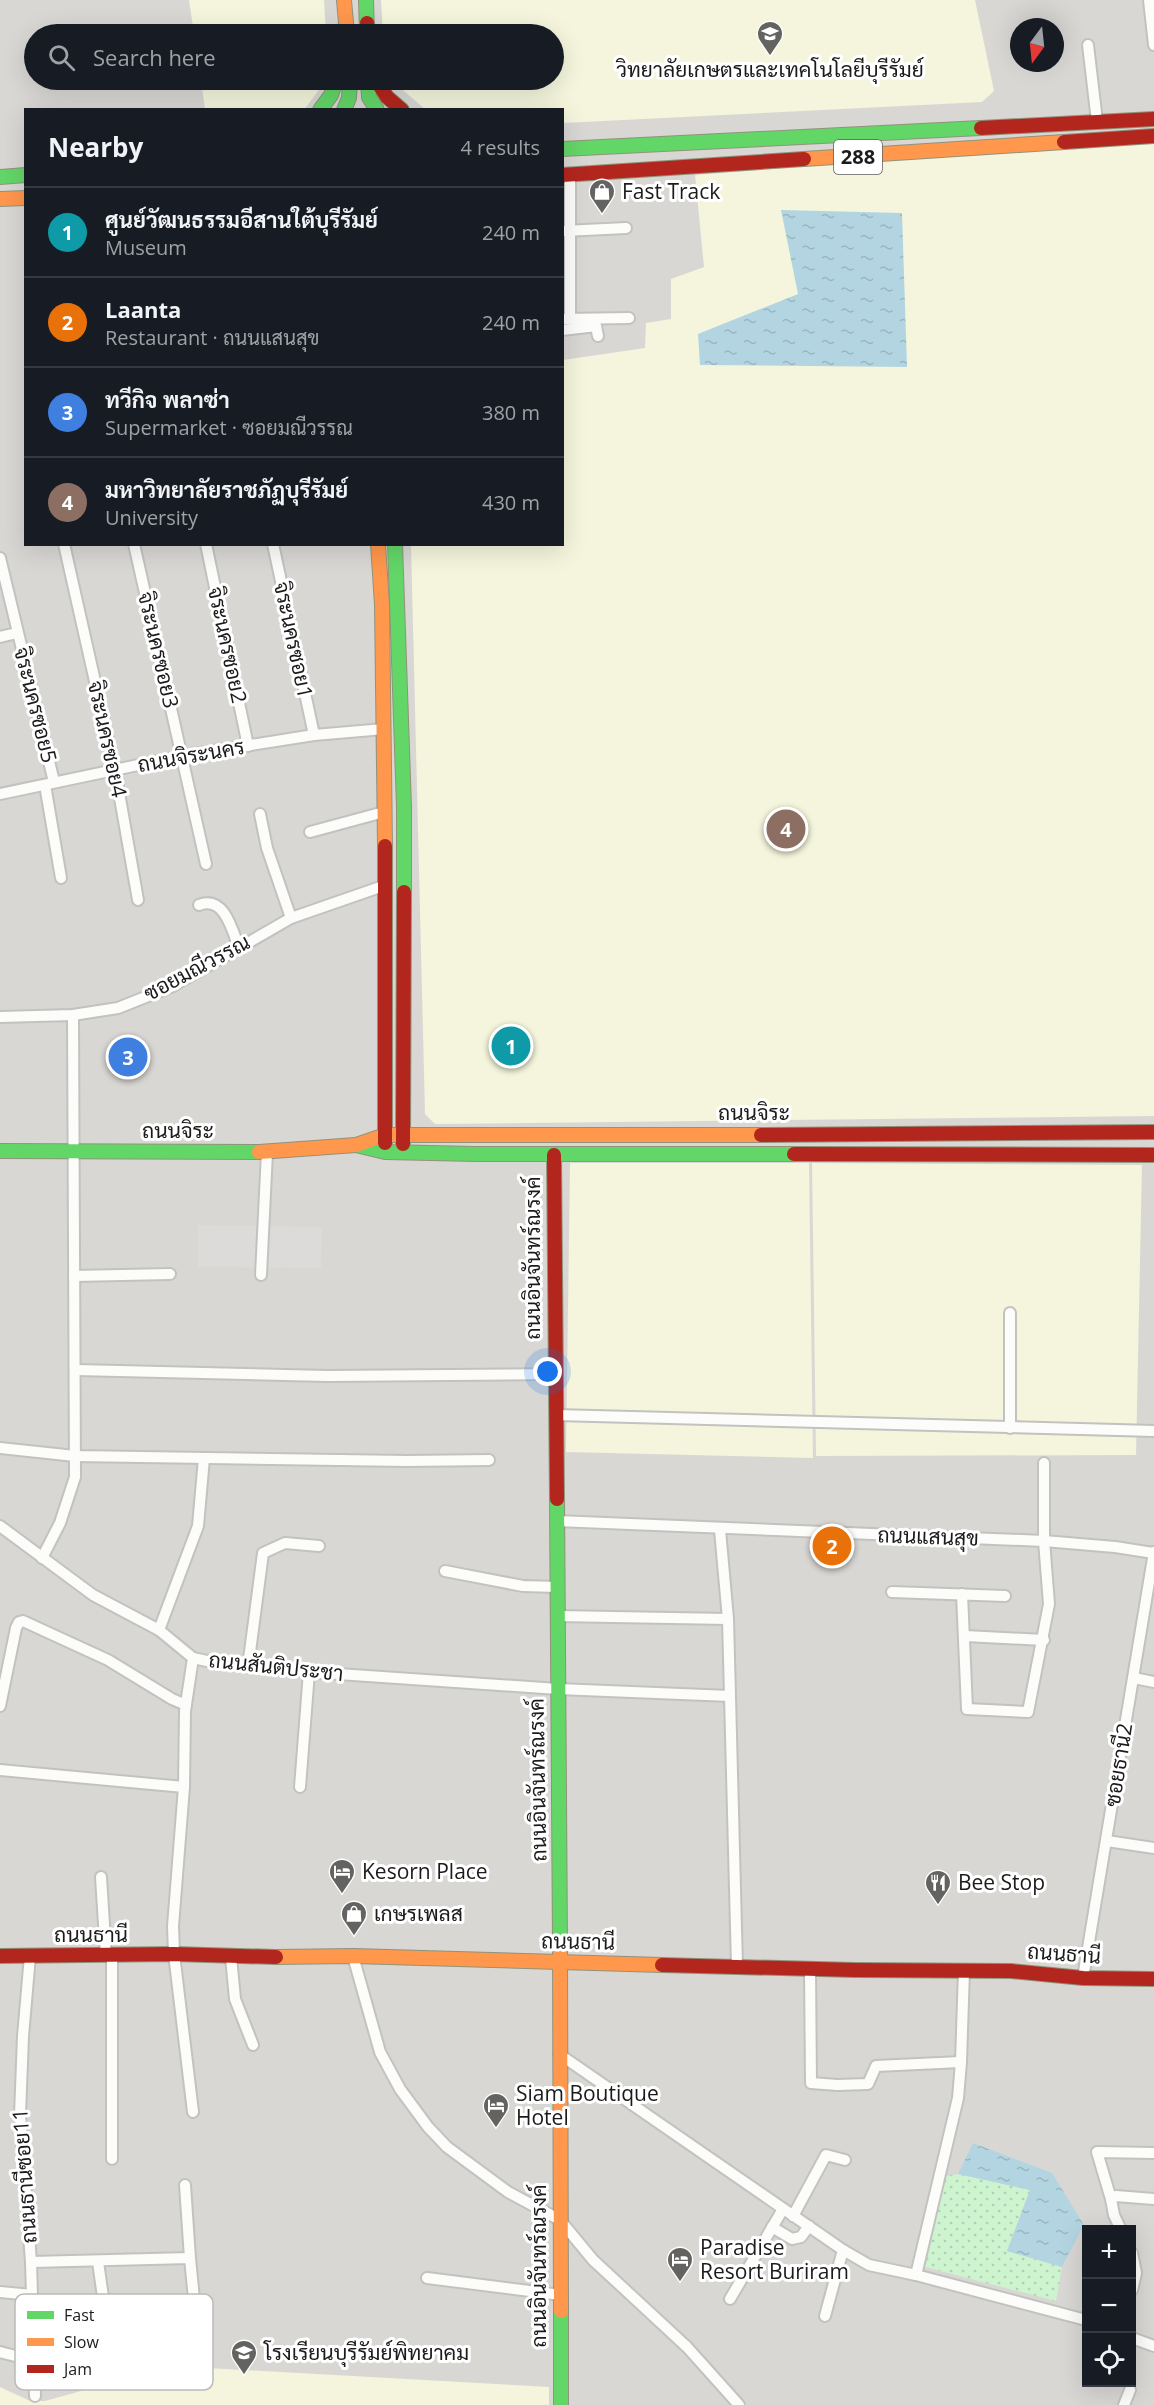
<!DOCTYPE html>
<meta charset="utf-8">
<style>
body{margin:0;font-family:"Open Sans",Sarabun,sans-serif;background:#242831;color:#f1f3f6}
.controls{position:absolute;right:18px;bottom:18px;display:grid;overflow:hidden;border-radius:0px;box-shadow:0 6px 24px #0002}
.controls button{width:54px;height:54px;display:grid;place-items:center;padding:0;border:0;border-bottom:2px solid #363941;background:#171b24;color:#f1f3f6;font:30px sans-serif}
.compass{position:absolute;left:1010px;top:18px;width:54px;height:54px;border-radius:50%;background:#171b24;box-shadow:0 6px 24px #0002;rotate:195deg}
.you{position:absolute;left:548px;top:1372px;width:21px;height:21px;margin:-15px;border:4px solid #fff;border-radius:50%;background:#1a73e8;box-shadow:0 0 0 9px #1a73e833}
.badge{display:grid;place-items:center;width:39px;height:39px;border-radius:50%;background:#8c9099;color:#fff;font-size:20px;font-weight:700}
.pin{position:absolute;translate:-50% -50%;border:3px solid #fff;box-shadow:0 2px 6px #0006}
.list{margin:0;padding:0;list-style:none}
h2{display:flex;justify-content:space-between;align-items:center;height:78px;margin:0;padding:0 24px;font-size:26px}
h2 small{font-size:20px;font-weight:400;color:#9ea1a6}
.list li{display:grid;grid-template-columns:39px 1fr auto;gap:18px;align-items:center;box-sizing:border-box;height:90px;padding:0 24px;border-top:2px solid #363941}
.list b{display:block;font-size:22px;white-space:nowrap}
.list p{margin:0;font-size:20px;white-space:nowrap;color:#9ea1a6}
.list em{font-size:20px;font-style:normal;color:#9ea1a6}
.icon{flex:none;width:33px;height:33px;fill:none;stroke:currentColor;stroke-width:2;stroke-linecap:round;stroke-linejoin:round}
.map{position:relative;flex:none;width:1154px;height:2405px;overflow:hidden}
.search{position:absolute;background:#171b24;box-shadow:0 6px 24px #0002;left:24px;top:24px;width:540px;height:66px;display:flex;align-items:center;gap:15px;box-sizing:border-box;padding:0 21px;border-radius:33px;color:#9ea1a6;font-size:22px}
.panel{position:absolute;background:#171b24;box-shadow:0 6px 24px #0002;left:24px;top:108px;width:540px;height:438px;border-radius:0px}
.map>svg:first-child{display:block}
.residential{fill:#d9d7d4;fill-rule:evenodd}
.education{fill:#f4f5dc}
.park{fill:url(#park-dots)}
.parking{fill:#dcdbd9}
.water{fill:url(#water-ripples)}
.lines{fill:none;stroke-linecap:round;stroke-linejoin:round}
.street-casing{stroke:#c2c2bf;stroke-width:14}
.fast-casing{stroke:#91937b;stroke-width:16}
.slow-casing{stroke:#91937b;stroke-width:16}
.jam-casing{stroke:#91937b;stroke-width:16}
.street{stroke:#fcfcfb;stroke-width:10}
.fast{stroke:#63d668;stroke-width:14}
.slow{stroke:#ff974d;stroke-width:14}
.jam{stroke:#b3261e;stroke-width:14}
.labels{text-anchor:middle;stroke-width:6;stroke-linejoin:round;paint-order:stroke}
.shield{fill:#fff;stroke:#5f5f5f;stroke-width:1.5}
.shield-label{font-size:20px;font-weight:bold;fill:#1b1b1b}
.poi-label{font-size:21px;fill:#1b1b1b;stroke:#fff;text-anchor:start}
.street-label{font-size:21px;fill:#1b1b1b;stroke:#fff}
.key{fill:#fff;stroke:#bbb;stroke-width:1.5}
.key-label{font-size:16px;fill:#1b1b1b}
</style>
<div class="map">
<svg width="1154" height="2405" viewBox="0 0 1154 2405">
<defs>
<pattern id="park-dots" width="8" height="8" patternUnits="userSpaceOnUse" patternTransform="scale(1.5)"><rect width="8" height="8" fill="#cdf4cf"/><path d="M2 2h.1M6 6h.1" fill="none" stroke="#afd1b1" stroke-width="1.8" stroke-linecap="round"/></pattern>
<pattern id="water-ripples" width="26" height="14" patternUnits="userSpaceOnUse" patternTransform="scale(1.5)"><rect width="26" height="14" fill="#b3d5e1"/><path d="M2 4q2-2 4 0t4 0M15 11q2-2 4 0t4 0" fill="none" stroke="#99b6c0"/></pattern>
</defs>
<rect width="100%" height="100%" fill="#eae8e2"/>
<path class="residential" d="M0,0H1154V2405H0ZM1019,27H1055V63H1019ZM34,34H554V80H34ZM26,110H562V544H26ZM1086,2230H1132V2382H1086Z"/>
<g class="education">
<path d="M189,0H324L326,34H194Z"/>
<path d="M381,0H975L994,91L982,102L563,123L562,110L425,109L391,80H554V34H383Z"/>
<path d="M201,80H326L304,110L205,109Z"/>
<path d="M1113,143L1154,144V1116L435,1124L425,1114L411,545L562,544L563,360L645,348L646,323L671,319V279L704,267L695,175Z"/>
<path d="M570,1163H809L813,1458L566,1452Z"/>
<path d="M812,1163L1142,1165L1136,1455L816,1456Z"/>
<path d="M171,2366L549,2387V2405H0V2387L30,2401H45Z"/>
</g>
<path class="park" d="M958,2174L1030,2190L1007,2251L1062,2267L1056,2301L925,2267L946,2176Z"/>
<path class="parking" d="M198,1225L322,1227L321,1268L198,1267Z"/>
<g class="water">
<path d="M781,210L902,213L907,367L700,365L698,334L798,294Z"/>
<path d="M973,2143L1052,2173L1084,2225L1062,2267L1007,2251L1030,2190L958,2174Z"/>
</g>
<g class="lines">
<defs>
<g id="street">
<path d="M1149,0L1154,45"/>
<path d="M1088,45L1097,121"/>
<path d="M570,175V318"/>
<path d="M564,231L626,228"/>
<path d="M563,319L629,318"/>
<path d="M562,330L596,326L598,336"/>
<path d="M64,544L115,770L138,900"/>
<path d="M134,544L206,864"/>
<path d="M206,544L248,746"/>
<path d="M273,544L314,735"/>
<path d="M0,558L54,782"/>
<path d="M0,637L17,633"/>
<path d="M45,785L61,878"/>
<path d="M0,794L181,756L314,735L384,729"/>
<path d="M260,814L267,848L291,918"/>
<path d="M310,832L384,812"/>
<path d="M199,905C224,895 232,929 239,948"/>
<path d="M0,1017L73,1015L118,1008L173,986L291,918L386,885"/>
<path d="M261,1275L267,1152"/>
<path d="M74,1276L170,1274"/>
<path d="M76,1370L327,1376L555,1374"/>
<path d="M556,1415L1154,1431"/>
<path d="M1010,1428V1313"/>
<path d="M0,1448L75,1456L407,1461L489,1460"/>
<path d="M557,1521L1044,1541L1115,1547L1154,1553"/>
<path d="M0,1526L93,1595L159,1630L193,1658L221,1664L309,1672L558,1689L730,1696"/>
<path d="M720,1530L728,1619L737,1966"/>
<path d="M42,1558L60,1523L75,1477L73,1015"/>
<path d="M445,1571L523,1586L557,1587"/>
<path d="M892,1592L1005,1596"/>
<path d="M962,1594L967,1709L1028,1712L1049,1604L1044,1541V1463"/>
<path d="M557,1616L728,1619"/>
<path d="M159,1630L198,1526L204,1458"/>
<path d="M965,1636L1044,1640"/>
<path d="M248,1667L263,1553L285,1543L319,1546"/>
<path d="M1134,1678L1154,1682"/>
<path d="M0,1706L16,1628L19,1622L23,1621L108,1660L172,1699L186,1705"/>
<path d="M0,1770L184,1787"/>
<path d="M300,1787L309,1672"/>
<path d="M1107,1841L1154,1848"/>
<path d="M101,1877L106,1956"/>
<path d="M30,1956L23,2036L20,2115L31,2262L35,2396"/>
<path d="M353,1956L380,2052L400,2089L428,2127L447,2147L508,2192L560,2220L593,2260L687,2347L739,2405"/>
<path d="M231,1957L235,1999L253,2045"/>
<path d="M810,1968L811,2083L837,2085L868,2084L876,2066L961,2062"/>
<path d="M1083,1978L1154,1552"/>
<path d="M559,2054L843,2250L869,2265L916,2275L1086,2320"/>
<path d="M193,2112L174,1954L173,1926L184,1787L185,1711L193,1658"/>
<path d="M112,2159V1956"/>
<path d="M185,2185L190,2258"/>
<path d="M1111,2199L1097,2152L1154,2153"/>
<path d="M793,2216L826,2155L845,2160"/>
<path d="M772,2227L792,2239L801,2237L809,2226"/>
<path d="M1121,2230L1114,2215L1111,2199L1116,2196L1154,2199"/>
<path d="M1132,2253L1136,2273L1132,2290"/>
<path d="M31,2262L190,2258L197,2330"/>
<path d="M98,2262L109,2339"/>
<path d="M916,2275L958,2098L961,2062L964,1970"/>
<path d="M427,2278L561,2295"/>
<path d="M0,2292L32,2295"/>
<path d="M730,2299L783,2209"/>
<path d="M825,2316L843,2250"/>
<path d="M1132,2338L1154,2346"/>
<path d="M0,2352L35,2361L75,2359"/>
<path d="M1124,2405L1130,2390"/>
</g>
<g id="fast">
<path d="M366,0L367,33"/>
<path d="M344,34L346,23"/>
<path d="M368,80L369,97L377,110"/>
<path d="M320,110L331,95L336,80"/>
<path d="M344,110L349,98L350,80"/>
<path d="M562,149L981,128"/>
<path d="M0,177L26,175"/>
<path d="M395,544L404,807V892"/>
<path d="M356,1145L385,1152L475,1154H794"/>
<path d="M0,1151L259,1152"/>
<path d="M557,1499L560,1944"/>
<path d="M561,2311V2405"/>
</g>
<g id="slow">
<path d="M344,0L347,34"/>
<path d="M804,159L1064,142"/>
<path d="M0,199L26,198"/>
<path d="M378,544L382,605L385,846"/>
<path d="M259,1152L356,1145L385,1135H761"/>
<path d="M560,1944L561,2311"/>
<path d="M276,1957L353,1956L662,1965"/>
</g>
<g id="jam">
<path d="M367,23L368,34"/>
<path d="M376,80L387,97L402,110"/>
<path d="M981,128L1154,119"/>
<path d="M1064,142L1154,136"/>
<path d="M562,175L804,159"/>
<path d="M761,1135L1154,1132"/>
<path d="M385,1143V846"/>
<path d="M403,1144L404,892"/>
<path d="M794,1154L1154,1155"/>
<path d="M554,1155L557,1499"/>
<path d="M0,1956L174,1954L276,1957"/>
<path d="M662,1965L855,1970L1011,1971L1083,1978L1154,1979"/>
</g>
</defs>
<use href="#street" class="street-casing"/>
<use href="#fast" class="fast-casing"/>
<use href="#slow" class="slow-casing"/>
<use href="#jam" class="jam-casing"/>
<use href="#street" class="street"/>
<use href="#fast" class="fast"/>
<use href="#slow" class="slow"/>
<use href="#jam" class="jam"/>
</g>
<defs>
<symbol id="university-pin" viewBox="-11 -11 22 30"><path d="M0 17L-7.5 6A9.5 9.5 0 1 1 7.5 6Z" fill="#636361" stroke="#fff"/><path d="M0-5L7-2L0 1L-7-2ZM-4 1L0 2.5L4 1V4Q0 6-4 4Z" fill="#fff"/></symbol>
<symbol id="shop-pin" viewBox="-11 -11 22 30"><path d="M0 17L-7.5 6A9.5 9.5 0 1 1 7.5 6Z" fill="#636361" stroke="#fff"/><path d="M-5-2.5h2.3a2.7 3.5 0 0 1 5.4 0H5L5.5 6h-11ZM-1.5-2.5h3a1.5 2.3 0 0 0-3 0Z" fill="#fff"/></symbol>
<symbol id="hotel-pin" viewBox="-11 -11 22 30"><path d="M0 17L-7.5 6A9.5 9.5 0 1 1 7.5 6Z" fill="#636361" stroke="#fff"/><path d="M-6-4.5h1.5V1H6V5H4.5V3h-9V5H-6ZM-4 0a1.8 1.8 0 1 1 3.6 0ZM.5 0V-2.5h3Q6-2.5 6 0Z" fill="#fff"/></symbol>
<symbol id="restaurant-pin" viewBox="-11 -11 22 30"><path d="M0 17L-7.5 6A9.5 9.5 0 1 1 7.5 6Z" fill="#636361" stroke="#fff"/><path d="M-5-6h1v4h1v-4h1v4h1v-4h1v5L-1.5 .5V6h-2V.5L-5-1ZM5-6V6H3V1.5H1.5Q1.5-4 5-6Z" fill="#fff"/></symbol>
<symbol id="school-pin" viewBox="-11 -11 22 30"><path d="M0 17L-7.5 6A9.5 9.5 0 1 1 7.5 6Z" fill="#636361" stroke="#fff"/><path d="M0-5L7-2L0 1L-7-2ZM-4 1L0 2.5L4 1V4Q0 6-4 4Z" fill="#fff"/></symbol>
</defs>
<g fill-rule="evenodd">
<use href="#university-pin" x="755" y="19" width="30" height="40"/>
<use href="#shop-pin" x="587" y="177" width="30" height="40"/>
<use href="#hotel-pin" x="327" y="1857" width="30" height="40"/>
<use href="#restaurant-pin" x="923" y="1868" width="30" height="40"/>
<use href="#shop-pin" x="339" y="1899" width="30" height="40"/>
<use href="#hotel-pin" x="481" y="2091" width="30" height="40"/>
<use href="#hotel-pin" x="665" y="2245" width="30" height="40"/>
<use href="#school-pin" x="229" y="2338" width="30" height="40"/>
</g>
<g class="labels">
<rect class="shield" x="834" y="140" width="48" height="34" rx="4.5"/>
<g class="shield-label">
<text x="858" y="164">288</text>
</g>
<g class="poi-label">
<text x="770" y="77" text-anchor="middle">วิทยาลัยเกษตรและเทคโนโลยีบุรีรัมย์</text>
<text x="622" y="199">Fast Track</text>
<text x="362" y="1879">Kesorn Place</text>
<text x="958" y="1890">Bee Stop</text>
<text x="374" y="1921">เกษรเพลส</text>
<text x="516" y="2101">Siam Boutique<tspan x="516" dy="24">Hotel</tspan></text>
<text x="700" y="2255">Paradise<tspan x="700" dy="24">Resort Buriram</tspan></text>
<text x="264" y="2360">โรงเรียนบุรีรัมย์พิทยาคม</text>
</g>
<g class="street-label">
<text transform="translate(293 640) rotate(78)" y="7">จิระนครซอย1</text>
<text transform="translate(227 645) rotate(78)" y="7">จิระนครซอย2</text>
<text transform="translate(158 650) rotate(77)" y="7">จิระนครซอย3</text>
<text transform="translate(35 705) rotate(76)" y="7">จิระนครซอย5</text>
<text transform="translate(107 739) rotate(78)" y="7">จิระนครซอย4</text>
<text transform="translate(191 756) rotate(-10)" y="7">ถนนจิระนคร</text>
<text transform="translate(197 968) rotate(-28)" y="7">ซอยมณีวรรณ</text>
<text x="754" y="1120">ถนนจิระ</text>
<text x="178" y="1138">ถนนจิระ</text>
<text transform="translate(533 1258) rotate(-90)" y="7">ถนนอินจันทร์ณรงค์</text>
<text transform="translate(928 1537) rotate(2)" y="7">ถนนแสนสุข</text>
<text transform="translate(276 1667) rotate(6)" y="7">ถนนสันติประชา</text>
<text transform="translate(1119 1765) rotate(-81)" y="7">ซอยธานี2</text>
<text transform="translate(538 1780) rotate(-91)" y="7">ถนนอินจันทร์ณรงค์</text>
<text x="91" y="1942">ถนนธานี</text>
<text transform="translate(578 1942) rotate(1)" y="7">ถนนธานี</text>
<text transform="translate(1064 1954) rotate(4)" y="7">ถนนธานี</text>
<text transform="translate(25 2176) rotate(-94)" y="7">ถนนธานีซอย11</text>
<text transform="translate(539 2266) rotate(-90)" y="7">ถนนอินจันทร์ณรงค์</text>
</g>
</g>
<rect x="15" y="2294" width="198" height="96" rx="9" class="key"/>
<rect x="27" y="2311" width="27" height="8" fill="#63d668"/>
<rect x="27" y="2338" width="27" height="8" fill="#ff974d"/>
<rect x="27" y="2365" width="27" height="8" fill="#b3261e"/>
<g class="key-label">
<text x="64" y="2321">Fast</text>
<text x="64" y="2348">Slow</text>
<text x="64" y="2375">Jam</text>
</g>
</svg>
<div class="controls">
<button>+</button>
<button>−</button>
<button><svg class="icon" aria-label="locate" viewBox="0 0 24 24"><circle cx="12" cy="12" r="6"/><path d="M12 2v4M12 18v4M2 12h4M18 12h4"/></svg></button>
</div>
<svg class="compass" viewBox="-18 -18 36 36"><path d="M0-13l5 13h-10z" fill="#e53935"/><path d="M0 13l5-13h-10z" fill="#9ea1a6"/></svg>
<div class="you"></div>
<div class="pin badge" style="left:511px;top:1046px;background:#0f9aa8">1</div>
<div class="pin badge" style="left:832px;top:1546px;background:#e8710a">2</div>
<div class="pin badge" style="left:128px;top:1057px;background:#3f7fe0">3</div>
<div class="pin badge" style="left:786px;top:829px;background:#8d6e63">4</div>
<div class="search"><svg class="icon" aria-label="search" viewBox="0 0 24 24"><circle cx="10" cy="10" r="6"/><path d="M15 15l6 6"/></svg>Search here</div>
<section class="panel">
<h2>Nearby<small>4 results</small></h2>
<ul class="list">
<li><span class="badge" style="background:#0f9aa8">1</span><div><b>ศูนย์วัฒนธรรมอีสานใต้บุรีรัมย์</b><p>Museum</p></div><em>240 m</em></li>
<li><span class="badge" style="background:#e8710a">2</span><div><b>Laanta</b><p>Restaurant · ถนนแสนสุข</p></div><em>240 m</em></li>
<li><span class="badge" style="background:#3f7fe0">3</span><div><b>ทวีกิจ พลาซ่า</b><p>Supermarket · ซอยมณีวรรณ</p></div><em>380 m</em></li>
<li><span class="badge" style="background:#8d6e63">4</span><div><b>มหาวิทยาลัยราชภัฏบุรีรัมย์</b><p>University</p></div><em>430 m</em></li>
</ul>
</section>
</div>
